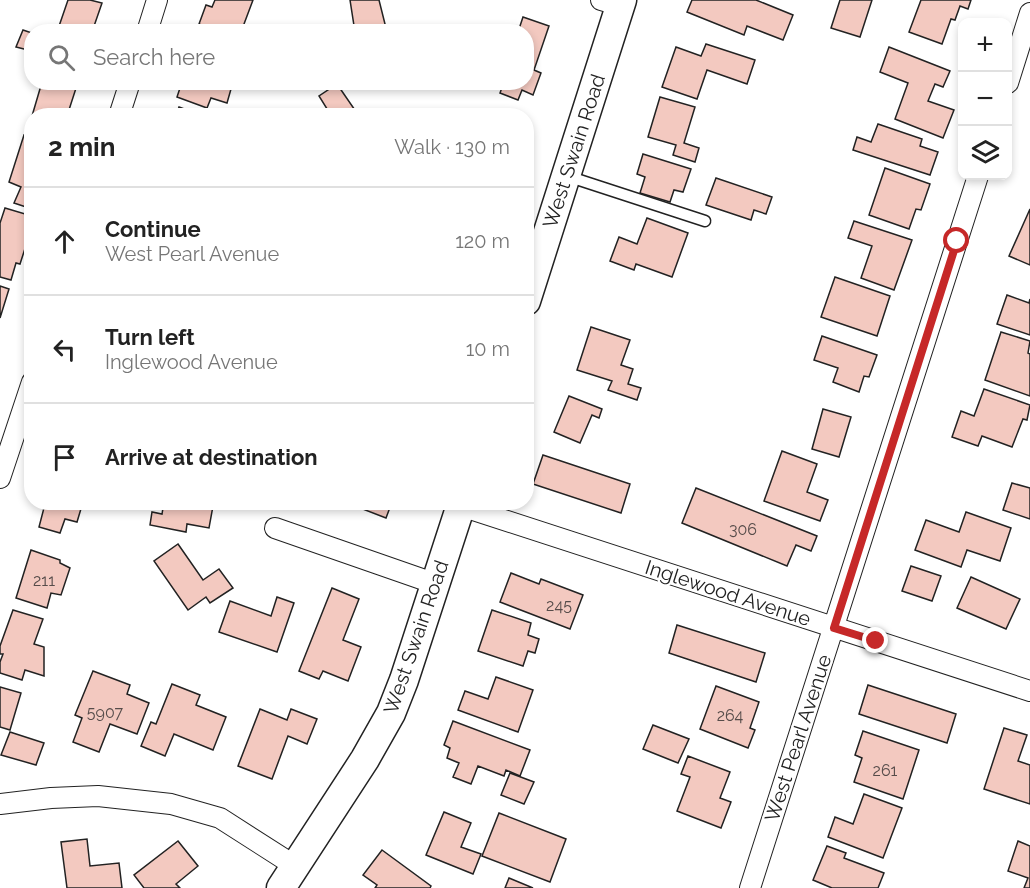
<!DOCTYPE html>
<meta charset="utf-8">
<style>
body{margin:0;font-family:Raleway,sans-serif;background:#f2f2f2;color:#222}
.controls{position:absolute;right:18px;top:18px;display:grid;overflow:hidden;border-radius:12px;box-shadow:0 3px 9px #0003}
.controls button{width:54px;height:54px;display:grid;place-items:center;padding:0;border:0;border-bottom:2px solid #e0e0e0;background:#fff;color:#222;font:30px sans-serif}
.stop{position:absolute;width:18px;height:18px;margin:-14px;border:4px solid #c62828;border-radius:50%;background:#fff}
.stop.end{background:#c62828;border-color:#fff;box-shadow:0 2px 6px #0008}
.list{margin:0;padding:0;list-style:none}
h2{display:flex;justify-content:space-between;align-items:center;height:78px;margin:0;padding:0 24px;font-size:26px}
h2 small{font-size:20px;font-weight:400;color:#767676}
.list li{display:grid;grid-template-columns:39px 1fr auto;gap:18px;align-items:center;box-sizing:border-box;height:108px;padding:0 24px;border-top:2px solid #e0e0e0}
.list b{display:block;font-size:22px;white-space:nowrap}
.list p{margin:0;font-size:20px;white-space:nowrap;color:#767676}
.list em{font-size:20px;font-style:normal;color:#767676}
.icon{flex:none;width:33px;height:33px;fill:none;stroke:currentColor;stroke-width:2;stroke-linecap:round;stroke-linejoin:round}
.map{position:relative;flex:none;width:1030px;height:888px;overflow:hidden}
.search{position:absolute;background:#fff;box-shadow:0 3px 9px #0003;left:24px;top:24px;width:510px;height:66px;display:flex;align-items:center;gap:15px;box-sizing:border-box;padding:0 21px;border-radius:24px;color:#767676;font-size:22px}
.panel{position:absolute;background:#fff;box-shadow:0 3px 9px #0003;left:24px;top:108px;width:510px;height:402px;border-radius:24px}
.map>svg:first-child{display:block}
.building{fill:#f3c9c0;stroke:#222;stroke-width:1.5}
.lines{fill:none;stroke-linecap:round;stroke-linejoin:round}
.lane-casing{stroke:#222;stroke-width:13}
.street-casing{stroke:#222;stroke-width:22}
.secondary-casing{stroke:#222;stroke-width:31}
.lane{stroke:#fff;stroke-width:10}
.street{stroke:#fff;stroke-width:20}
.secondary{stroke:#fff;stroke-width:28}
.route{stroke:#c62828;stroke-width:8}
.labels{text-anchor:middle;stroke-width:4.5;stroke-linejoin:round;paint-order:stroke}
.number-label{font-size:16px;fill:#564c4a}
.street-label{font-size:20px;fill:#222;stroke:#fff}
</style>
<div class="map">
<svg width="1030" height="888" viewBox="0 0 1030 888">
<rect width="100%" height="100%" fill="#fff"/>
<g class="building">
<path d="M68,0H90L102,3L92,32H57Z"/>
<path d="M215,0H253L241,32H222L199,24L206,5L212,7Z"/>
<path d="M350,0H379L387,32H355Z"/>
<path d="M692,0H756L793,15L783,40L747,26L744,35L687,12Z"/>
<path d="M840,0H872L860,37L831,28Z"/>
<path d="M921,0H971L968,9L960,6L955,20L951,19L942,44L909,32Z"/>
<path d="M523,17L549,26L534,70L541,73L533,95L522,90L518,100L500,93L504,82H526V32H518Z"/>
<path d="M23,30L32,33V51L16,47Z"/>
<path d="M706,44L755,60L747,84L707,70L697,99L662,87L676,47L701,56Z"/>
<path d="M889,47L950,71L943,87L935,84L928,101L954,110L943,138L895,119L908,83L880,72Z"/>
<path d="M42,82H78L67,116H32Z"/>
<path d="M182,82H233L227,103L211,98L207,108L177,97Z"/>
<path d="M337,84L359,116H323L329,112L319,96Z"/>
<path d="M660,97L695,107L684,143L699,148L695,162L673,155L676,145L648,137Z"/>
<path d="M179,107L203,116H176Z"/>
<path d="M403,109L438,115V116H402Z"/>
<path d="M878,124L922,139L920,146L938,152L930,175L853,150L857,137L871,142Z"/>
<path d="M24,135L32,138V209L14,203L21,187L9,182Z"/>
<path d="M643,154L691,169L683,192L674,190L670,202L640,193L645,177L637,174Z"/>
<path d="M885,168L930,184L921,210L916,209L909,229L869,215Z"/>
<path d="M716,178L772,197L766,214L754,210L751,220L706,205Z"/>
<path d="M5,208L32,216V227L20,264L16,263L11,280L0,277V223Z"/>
<path d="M1030,209V265L1009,256Z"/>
<path d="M647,218L688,233L672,277L636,264L634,270L610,261L619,237L637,244Z"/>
<path d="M854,221L912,240L894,290L861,278L872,246L848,238Z"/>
<path d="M835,277L890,296L877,336L821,317Z"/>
<path d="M0,286L9,289L0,318Z"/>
<path d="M1007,295L1029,303L1030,299V335L997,324Z"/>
<path d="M591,327L630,340L621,365L633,369L628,384L641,388L637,400L608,390L612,381L577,370Z"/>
<path d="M1001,332L1030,341L1028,353L1030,354V396L985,380Z"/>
<path d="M822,336L877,355L869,377L864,376L859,392L833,382L838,368L814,360Z"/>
<path d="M984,389L1030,405L1027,420L1023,419L1012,447L982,436L978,446L952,437L961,411L974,416Z"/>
<path d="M569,396L602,409L599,418L592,415L580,443L554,432Z"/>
<path d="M823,409L851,417L839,457L812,449Z"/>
<path d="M782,451L817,464L807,492L828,500L820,521L764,501Z"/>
<path d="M543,455L630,484L621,513L533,484Z"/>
<path d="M1012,483L1030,488V519L1003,510Z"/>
<path d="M696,488L817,536L811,551L796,545L787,566L682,523Z"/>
<path d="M49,502H83L77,522L65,519L60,533L39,527L45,504L49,505Z"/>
<path d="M164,502H194L213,506L209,528L187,524L186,532L150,525L152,512L162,514Z"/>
<path d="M356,502H392L386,518L355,506Z"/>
<path d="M966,512L1011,528L1000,561L967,550L961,567L915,550L926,520L959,532Z"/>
<path d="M178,544L203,580L219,569L233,588L210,603L206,597L188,610L154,561Z"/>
<path d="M31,550L60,560V563L70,568L61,595L51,593L47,608L16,598Z"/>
<path d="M911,566L941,576L932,601L902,591Z"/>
<path d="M511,573L539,584L541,579L583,595L570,629L500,602Z"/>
<path d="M971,577L1020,599L1006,629L957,608Z"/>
<path d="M332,588L359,599L343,640L361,647L348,681L323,671L319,679L299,671Z"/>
<path d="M277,597L294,603L277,652L219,632L230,601L271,616Z"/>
<path d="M13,610L43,619L34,644L44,647V676L25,670L22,680L0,673V662L3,654H0V646Z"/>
<path d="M492,610L531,623L528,635L539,639L535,653L528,651L523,666L478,651Z"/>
<path d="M677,625L765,653L756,682L669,653Z"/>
<path d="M93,671L130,685L127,694L149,703L137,734L110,724L99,752L73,742L82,718L75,715Z"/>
<path d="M496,677L533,690L518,732L458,710L465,691L488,699Z"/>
<path d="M172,684L200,695L196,705L226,717L213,750L174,734L165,756L141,746L151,722L156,724Z"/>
<path d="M868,685L956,714L947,743L859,714Z"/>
<path d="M716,686L759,702L750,728L755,730L748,748L700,729Z"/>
<path d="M0,687L21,693L10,730L0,727Z"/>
<path d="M260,709L287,720L291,709L317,719L307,744L288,736L272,779L238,766Z"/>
<path d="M453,721L530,750L520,776L506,770L504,776L478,766L471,784L453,777L459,763L447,758L450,748L444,745Z"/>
<path d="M653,725L689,739L678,763L643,749Z"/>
<path d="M1004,728L1027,735L1018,761L1030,765V804L984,789Z"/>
<path d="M863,731L919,750L903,799L854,782L862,758L855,755Z"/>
<path d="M10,732L44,743L36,765L1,755Z"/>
<path d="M688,756L730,772L720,798L731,802L721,828L677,811L690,777L681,774Z"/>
<path d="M510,773L534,782L524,804L501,795Z"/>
<path d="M864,794L902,808L883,858L828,837L835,817L853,824Z"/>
<path d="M444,812L471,823L461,847L481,854L473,874L426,855Z"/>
<path d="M499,813L566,839L550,882L482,856Z"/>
<path d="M87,839L90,866L119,863L122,888H67L61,842Z"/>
<path d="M178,841L198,866L176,884L180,888H144L134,875Z"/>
<path d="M1018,841L1030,846V888H1024L1028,878L1008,871Z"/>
<path d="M827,846L846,853L844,858L884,873L878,888H832L813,880Z"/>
<path d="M382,850L431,886L430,888H375L377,885L363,875Z"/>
<path d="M509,878L533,888H505Z"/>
</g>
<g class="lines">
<defs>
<path id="lane" d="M567,176L705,221"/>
<g id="street">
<path d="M601,0L621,6"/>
<path d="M147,32L157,0"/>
<path d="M1008,83L1030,13"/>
<path d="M119,116L130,82"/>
<path d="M0,478L32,382"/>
<path d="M461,506L1030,691"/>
<path d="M275,528L436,584"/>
<path d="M0,804L51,798L98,796L171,804L220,818L295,866"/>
<path d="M750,888L978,176"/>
</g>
<g id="secondary">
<path d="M526,301L622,0"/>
<path d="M281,888L365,759L391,713L404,680L462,502"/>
</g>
</defs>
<use href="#lane" class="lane-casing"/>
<use href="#street" class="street-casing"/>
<use href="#secondary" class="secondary-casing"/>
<use href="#lane" class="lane"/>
<use href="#street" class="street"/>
<use href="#secondary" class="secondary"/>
</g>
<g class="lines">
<path class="route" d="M876,641L834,628L957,241"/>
</g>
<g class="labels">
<g class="number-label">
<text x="743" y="535">306</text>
<text x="44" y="586">211</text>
<text x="559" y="611">245</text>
<text x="105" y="718">5907</text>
<text x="730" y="721">264</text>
<text x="885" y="776">261</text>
</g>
<g class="street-label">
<text transform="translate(574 151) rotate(-72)" y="7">West Swain Road</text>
<text transform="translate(728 593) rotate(18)" y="7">Inglewood Avenue</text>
<text transform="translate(416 637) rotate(-71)" y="7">West Swain Road</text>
<text transform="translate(798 738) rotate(-72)" y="7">West Pearl Avenue</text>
</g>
</g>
</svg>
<div class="controls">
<button>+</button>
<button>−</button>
<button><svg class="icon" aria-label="layers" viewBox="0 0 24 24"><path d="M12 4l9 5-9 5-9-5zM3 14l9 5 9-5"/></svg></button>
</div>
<div class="stop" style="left:957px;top:241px"></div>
<div class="stop end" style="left:876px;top:641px"></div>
<div class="search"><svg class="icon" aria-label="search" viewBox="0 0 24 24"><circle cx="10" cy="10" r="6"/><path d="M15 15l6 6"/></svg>Search here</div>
<section class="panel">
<h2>2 min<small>Walk · 130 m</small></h2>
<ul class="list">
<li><svg class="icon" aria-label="ahead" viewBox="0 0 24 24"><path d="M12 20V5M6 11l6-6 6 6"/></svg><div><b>Continue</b><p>West Pearl Avenue</p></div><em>120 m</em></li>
<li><svg class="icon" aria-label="left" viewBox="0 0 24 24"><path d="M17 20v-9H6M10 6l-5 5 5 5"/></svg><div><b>Turn left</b><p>Inglewood Avenue</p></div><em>10 m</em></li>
<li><svg class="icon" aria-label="arrive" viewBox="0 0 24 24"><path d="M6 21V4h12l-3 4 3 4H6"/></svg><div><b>Arrive at destination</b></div></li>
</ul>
</section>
</div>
